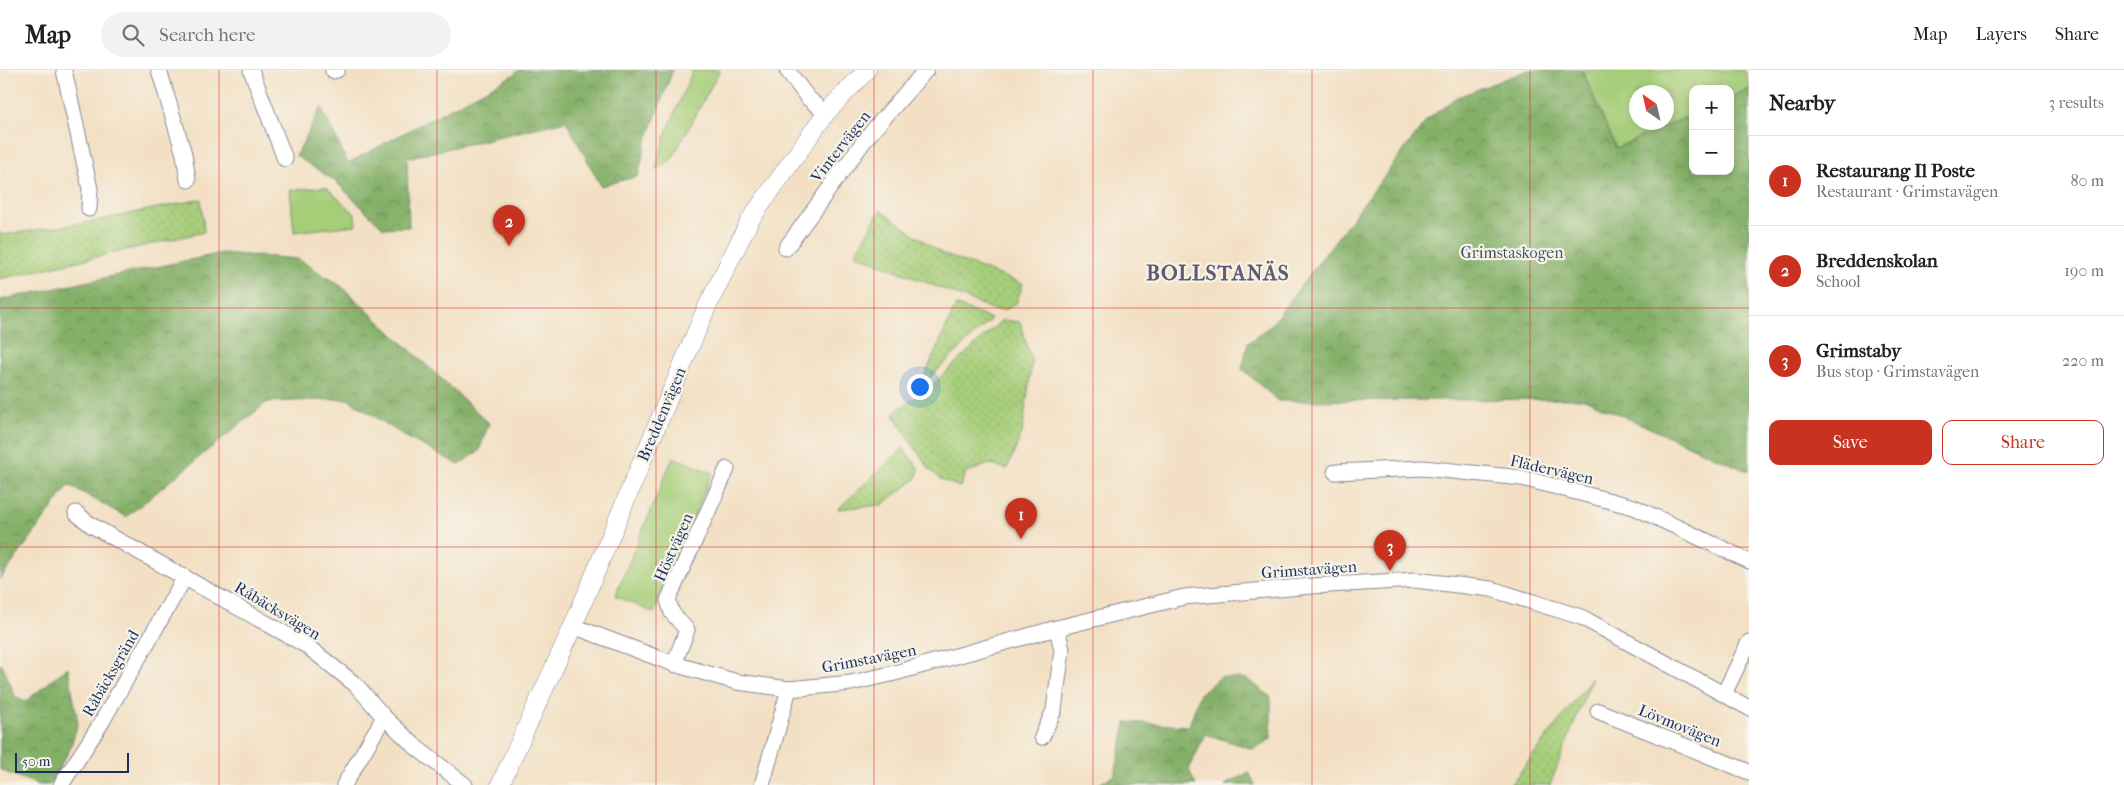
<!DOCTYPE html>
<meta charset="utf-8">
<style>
body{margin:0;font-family:"IM FELL French Canon",serif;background:#f2f2f2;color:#202124}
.controls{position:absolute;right:15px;top:15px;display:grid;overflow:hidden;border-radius:10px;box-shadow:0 2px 8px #0003}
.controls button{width:45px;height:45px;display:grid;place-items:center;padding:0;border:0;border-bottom:1px solid #e0e0e0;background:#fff;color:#202124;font:25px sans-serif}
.compass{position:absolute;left:1629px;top:15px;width:45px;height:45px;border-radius:50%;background:#fff;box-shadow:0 2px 8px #0003;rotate:326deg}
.scale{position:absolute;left:15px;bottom:12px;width:114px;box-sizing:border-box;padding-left:5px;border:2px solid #1b2f5e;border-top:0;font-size:14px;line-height:18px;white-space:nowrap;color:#1b2f5e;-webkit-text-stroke:4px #f7f3e8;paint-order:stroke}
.you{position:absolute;left:919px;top:316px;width:18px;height:18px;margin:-12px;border:4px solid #fff;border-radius:50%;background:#1a73e8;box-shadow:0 0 0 8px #1a73e833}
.badge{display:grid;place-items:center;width:32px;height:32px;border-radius:50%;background:#c8321e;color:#fff;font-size:16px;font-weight:700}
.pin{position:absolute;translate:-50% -41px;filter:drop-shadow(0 1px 2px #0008)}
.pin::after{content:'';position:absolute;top:26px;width:18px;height:15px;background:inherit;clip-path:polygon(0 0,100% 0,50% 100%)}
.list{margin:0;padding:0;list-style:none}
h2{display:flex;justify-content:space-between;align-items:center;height:65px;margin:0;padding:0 20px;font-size:21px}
h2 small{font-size:16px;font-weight:400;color:#757577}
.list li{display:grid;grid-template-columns:32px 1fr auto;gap:15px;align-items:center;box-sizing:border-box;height:90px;padding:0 20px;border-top:1px solid #e0e0e0}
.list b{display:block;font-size:19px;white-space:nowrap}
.list p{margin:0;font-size:16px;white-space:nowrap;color:#757577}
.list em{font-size:16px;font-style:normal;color:#757577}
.actions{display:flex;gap:10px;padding:15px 20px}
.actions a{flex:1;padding:11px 0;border:1px solid #c8321e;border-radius:10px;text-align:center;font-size:18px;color:#c8321e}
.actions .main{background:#c8321e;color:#fff}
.icon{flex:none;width:28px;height:28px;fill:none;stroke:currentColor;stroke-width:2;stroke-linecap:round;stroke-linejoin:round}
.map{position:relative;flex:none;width:1749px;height:715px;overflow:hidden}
header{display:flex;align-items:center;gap:30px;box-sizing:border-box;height:70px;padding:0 25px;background:#fff;border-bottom:1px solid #e0e0e0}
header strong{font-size:24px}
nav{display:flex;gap:28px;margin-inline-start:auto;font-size:18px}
.search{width:350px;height:45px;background:#f2f2f2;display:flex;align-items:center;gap:12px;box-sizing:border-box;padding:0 18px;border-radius:28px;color:#757577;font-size:19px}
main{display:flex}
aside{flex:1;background:#fff}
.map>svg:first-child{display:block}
.green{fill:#a6cd78;stroke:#607e6b;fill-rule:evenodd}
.forest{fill:url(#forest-crowns);stroke:#507063}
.park{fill:url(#park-dots);stroke:#607e6b}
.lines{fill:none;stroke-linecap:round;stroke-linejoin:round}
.minor-casing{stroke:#878891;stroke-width:17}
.tertiary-casing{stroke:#878891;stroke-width:19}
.minor{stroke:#fff;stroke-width:15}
.tertiary{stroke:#fff;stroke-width:18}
.grid{fill:none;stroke:#d62828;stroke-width:1;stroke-opacity:0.55}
.labels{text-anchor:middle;stroke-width:4.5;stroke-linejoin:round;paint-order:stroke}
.street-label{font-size:16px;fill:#1b2f5e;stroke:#f7f3e8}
.park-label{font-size:16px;fill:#3e5664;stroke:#f7f3e8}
.district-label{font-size:21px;font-weight:bold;letter-spacing:1px;fill:#615c71;stroke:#f7f3e8}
</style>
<header>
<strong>Map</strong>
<div class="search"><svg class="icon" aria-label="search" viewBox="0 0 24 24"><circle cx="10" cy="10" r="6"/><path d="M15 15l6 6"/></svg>Search here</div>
<nav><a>Map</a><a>Layers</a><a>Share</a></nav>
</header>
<main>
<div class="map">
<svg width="1749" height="715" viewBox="0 0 1749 715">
<defs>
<pattern id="forest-crowns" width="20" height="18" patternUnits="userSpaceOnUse" patternTransform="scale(1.25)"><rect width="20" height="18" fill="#84b068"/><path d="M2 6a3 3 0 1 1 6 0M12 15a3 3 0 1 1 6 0" fill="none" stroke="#6b9059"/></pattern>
<pattern id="park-dots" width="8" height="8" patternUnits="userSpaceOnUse" patternTransform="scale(1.25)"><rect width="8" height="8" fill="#a6cd78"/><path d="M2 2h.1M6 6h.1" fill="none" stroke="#8eb06a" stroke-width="1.8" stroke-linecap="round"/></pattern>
</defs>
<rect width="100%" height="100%" fill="#f7f3e8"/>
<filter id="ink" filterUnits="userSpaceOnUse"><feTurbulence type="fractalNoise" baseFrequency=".02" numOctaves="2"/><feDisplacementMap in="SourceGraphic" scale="10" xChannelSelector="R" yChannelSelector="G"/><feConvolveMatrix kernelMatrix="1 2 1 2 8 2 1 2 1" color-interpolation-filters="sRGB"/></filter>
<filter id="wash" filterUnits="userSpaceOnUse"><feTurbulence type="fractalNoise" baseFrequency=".0096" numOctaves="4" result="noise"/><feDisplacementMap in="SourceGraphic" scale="20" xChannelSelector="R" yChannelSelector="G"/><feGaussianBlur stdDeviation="1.12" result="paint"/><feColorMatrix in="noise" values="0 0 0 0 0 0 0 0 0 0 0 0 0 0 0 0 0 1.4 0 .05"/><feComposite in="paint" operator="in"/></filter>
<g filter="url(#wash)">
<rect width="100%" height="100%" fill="#f3e0c4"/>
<g class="green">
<path d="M693,0H720L672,89L655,100L666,63Z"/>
<path d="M1582,0H1744L1749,12V19L1730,27V19H1693V44L1616,78ZM1636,22H1666V52H1636Z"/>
<path d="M326,117L355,144L356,155L294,162L290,120Z"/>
<path d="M673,387L712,403L654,543L615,526Z"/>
</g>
<g class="forest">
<path d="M519,0H673L645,75L638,106L601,116L566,51L407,88L409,157L383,158L335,111L296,86L321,37L348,93L513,5Z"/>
<path d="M1528,0H1582L1616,78L1693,44V101H1730V27L1749,19V402L1584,329L1278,331L1242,299L1248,273L1271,255L1427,50L1455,28Z"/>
<path d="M222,183L298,189L341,216L489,353L479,381L459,395L406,367L348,329L267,332L126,447L69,415L0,510V230Z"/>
<path d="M0,594L3,596L15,626L25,632L68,597L78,653L70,679L50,715H39L0,700Z"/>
<path d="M1221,607L1247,609L1271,627V669L1253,679L1205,664L1189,700L1196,715H1097L1115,705L1126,652L1189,656L1200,623Z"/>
<path d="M1249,702L1255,715H1225Z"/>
</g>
<g class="park">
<path d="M201,129L204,162L0,209V162L2,165L90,152Z"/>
<path d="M880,140L941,183L1023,214L1016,234L1005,240H995L855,184Z"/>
<path d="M956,235L991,249L919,318Z"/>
<path d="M1002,250L1020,252L1032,292L1022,364L1007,399L989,394L966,403L960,417L942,410L930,400L895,348V342L930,317Z"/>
<path d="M903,378L919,399L916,409L882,435L838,439Z"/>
<path d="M1592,608L1550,715H1510Z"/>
</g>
</g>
<g filter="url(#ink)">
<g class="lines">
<defs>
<g id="minor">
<path d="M64,0L90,119L89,139"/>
<path d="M159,0L184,84L188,110"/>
<path d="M251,0L285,89"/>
<path d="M787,0L808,28L826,43"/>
<path d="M333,1L337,0"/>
<path d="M786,178L867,67L926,0"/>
<path d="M1335,402L1423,398L1522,408L1634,437L1749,491"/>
<path d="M76,443L91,455L307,576L356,615L384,647L417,678L465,715"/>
<path d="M573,556L674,594L737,612L789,619L851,613L891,604L1057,558L1184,527L1312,516L1415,510L1491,519L1581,547L1749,638"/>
<path d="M674,594L687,560L672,543L668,530L727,399"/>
<path d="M1724,624L1749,572"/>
<path d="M1598,641L1749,702"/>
<path d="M1042,667L1054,640L1062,580L1057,558"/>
<path d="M61,715L100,655L185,507"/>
<path d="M344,715L384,647"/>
<path d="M762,715L789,619"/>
</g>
<path id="tertiary" d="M500,715L573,556L705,241L750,150L826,43L867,0"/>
</defs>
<use href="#minor" class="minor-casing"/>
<use href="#tertiary" class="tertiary-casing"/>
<use href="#minor" class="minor"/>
<use href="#tertiary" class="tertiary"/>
</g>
</g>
<path class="grid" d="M219,0V715M437,0V715M656,0V715M874,0V715M1093,0V715M1312,0V715M1530,0V715M0,238H1749M0,477H1749"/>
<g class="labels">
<g class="street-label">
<text transform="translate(840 76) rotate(-52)" y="6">Vintervägen</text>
<text transform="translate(661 344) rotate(-67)" y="6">Breddenvägen</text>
<text transform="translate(1552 399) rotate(13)" y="6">Flädervägen</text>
<text transform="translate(673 477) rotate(-66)" y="6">Höstvägen</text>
<text transform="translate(1309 499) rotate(-4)" y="6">Grimstavägen</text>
<text transform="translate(278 540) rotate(31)" y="6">Råbäcksvägen</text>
<text transform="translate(869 588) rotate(-11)" y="6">Grimstavägen</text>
<text transform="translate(110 603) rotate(-60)" y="6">Råbäcksgränd</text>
<text transform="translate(1680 655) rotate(22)" y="6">Lövmovägen</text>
</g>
<g class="park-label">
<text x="1512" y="188">Grimstaskogen</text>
</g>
<g class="district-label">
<text x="1218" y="210">BOLLSTANÄS</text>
</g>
</g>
</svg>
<div class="controls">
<button>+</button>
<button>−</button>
</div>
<svg class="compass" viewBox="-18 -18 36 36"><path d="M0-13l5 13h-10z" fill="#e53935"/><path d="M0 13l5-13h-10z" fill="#757577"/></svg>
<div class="scale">50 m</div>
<div class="you"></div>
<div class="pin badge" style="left:1021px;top:469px">1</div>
<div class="pin badge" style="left:509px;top:176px">2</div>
<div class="pin badge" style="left:1390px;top:501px">3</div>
</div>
<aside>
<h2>Nearby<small>3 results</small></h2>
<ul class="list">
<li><span class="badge">1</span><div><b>Restaurang Il Poste</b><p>Restaurant · Grimstavägen</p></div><em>80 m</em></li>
<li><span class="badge">2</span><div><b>Breddenskolan</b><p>School</p></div><em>190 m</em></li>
<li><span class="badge">3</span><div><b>Grimstaby</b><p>Bus stop · Grimstavägen</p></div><em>220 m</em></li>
</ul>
<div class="actions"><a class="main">Save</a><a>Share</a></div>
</aside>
</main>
